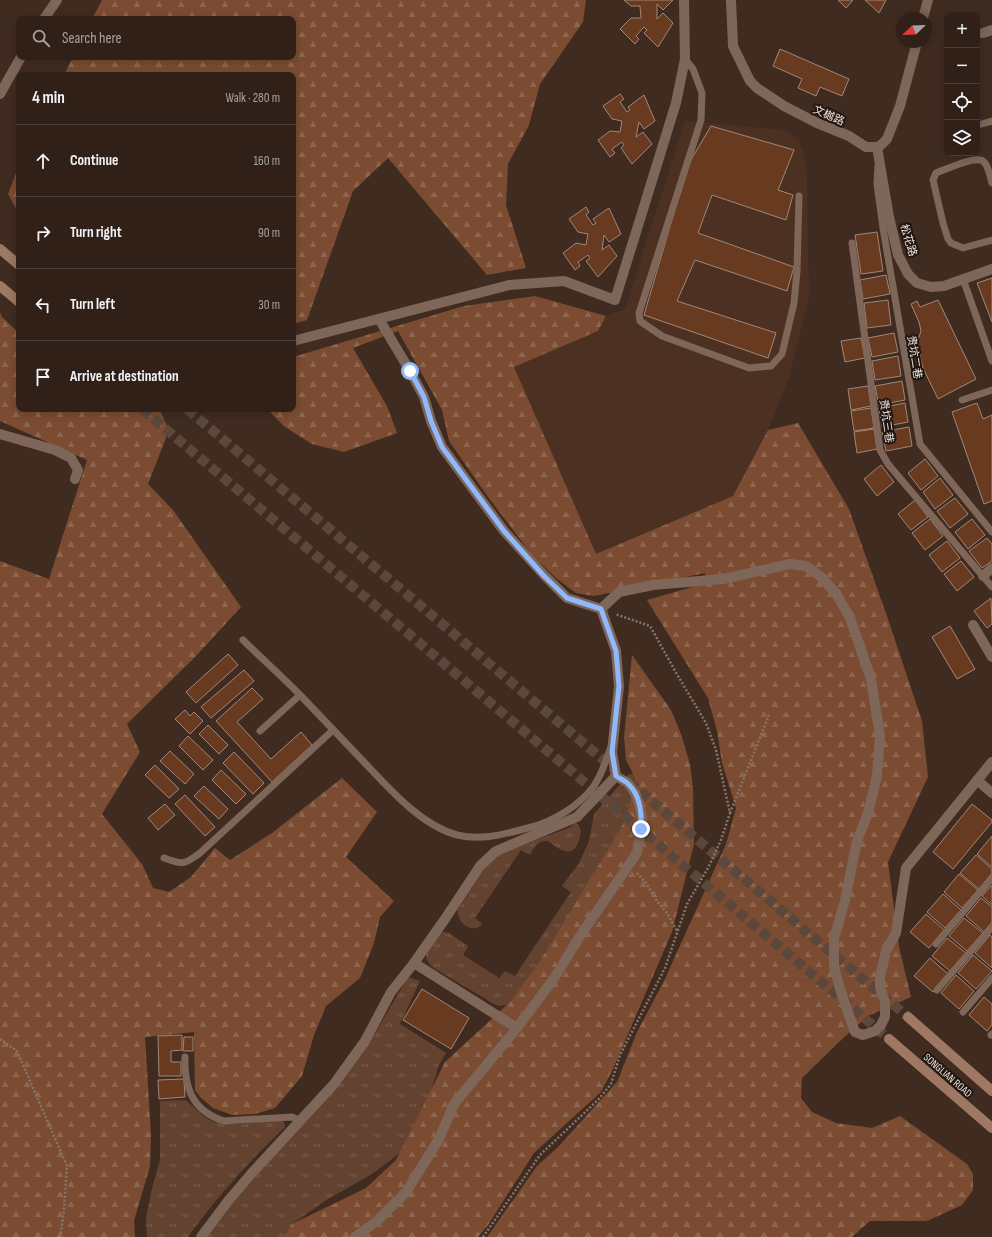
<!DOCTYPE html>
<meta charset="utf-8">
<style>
body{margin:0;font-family:"Sofia Sans Condensed","Noto Sans SC",sans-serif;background:#382821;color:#f1f3f6}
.controls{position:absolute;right:12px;top:12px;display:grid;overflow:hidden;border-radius:8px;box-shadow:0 2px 10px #0003}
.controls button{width:36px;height:36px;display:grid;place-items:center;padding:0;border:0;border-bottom:1px solid #4b3e37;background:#302018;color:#f1f3f6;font:20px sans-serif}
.compass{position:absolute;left:896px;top:12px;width:36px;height:36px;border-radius:50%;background:#302018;box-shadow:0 2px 10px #0003;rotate:247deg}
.stop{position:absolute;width:12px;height:12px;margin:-9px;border:3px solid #8fb8fd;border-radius:50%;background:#fff}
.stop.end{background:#8fb8fd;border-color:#fff;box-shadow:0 1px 4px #0008}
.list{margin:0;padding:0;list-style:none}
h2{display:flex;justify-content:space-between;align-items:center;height:52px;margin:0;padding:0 16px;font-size:17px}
h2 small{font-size:13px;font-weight:400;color:#a8a3a2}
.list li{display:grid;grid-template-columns:26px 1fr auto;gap:12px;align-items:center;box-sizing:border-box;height:72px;padding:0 16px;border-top:1px solid #4b3e37}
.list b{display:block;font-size:15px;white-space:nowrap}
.list em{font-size:13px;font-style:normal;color:#a8a3a2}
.icon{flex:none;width:22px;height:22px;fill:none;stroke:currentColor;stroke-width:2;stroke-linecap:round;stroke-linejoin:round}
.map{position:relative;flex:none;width:992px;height:1237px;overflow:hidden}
.search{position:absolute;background:#302018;box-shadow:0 2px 10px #0003;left:16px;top:16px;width:280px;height:44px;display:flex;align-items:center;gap:10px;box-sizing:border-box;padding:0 14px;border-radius:8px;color:#a8a3a2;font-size:15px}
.panel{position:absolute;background:#302018;box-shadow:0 2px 10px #0003;left:16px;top:72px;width:280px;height:340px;border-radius:8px}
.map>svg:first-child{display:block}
.built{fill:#4c3122}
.grass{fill:url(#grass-tufts)}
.forest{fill:url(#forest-firs)}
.building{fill:#683b21;stroke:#a18779}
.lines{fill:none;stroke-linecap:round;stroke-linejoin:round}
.secondary-tunnel{stroke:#5b473c;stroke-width:10;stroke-dasharray:10 5;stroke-linecap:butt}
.path{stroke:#87756c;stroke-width:2.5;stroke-dasharray:2 2;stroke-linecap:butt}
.lane{stroke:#7e6659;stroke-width:7}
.street{stroke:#7e6659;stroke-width:10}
.secondary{stroke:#9e7862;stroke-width:10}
.route{stroke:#8fb8fd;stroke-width:5}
.labels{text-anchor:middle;stroke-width:4;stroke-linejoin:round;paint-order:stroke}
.street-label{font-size:11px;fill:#f1e3dc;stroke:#201611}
</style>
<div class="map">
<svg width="992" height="1237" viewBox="0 0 992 1237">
<defs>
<pattern id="grass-tufts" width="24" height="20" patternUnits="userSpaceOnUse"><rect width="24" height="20" fill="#634330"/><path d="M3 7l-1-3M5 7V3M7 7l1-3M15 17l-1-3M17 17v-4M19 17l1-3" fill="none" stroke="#7a5e4d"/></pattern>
<pattern id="forest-firs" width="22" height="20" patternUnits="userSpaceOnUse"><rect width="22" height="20" fill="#7b4c32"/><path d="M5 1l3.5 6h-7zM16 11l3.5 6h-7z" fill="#8e664f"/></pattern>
</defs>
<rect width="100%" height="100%" fill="#402b20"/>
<path class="built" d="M685,121L783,130L798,139L805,157L807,179L809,298L789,377L768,430L733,496L596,555L514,367L598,331L606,316L625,309Z"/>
<g class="grass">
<path d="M629,774H634L635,776L633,792L622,826L540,961L509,1004L500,1006L494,1004L434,968C429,964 426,960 426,954L438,935L442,932L449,933L468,946L463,955L499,978L505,971L515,976L571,892L562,886L579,863L589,841L594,814Z"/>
<path d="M574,823H577L581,831C579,845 574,858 558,848C554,846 551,842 547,841C538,840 533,848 530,855L521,850L475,918L482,924C477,932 465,928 460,920C459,918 458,914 457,911L485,867L501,853L571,827Z"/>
<path d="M408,977L420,981L400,1024L446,1053L439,1065L427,1104L401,1152L372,1174L328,1199L292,1224L283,1237H205L216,1220L328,1096L373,1037Z"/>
<path d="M185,1100C192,1105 200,1114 206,1118C225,1130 260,1121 281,1119L284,1122L285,1127C249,1161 217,1197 188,1237H147L146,1218L152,1188L160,1160V1101Z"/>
</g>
<g class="forest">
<path d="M102,0H586L583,22L540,84L529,125L508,164L506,205L526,268L487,275L388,158L353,191L307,320L293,324V75H64L73,57H293V19H92Z"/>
<path d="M19,166V214L8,194Z"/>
<path d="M535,296L606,316L598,331L514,367L596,554L733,496L768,430L798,423L849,509L888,619L922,721L928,777L888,862L899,947L911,997L868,1016L839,1042L802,1078L801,1098L812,1112L836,1123L872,1128L900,1116L967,1164L973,1174V1190L962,1205L927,1221H870L852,1237H487L537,1166L559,1146L617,1082L637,1032L664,981L726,844L736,808L722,763L717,731L708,698L647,600L706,583L705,573L594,596L576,593L557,579L532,555L488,497L449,441L442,410L398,331L353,348L387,406L397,433L344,452L312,444L285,427L267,409H293V357L464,306Z"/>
<path d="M0,312L2,317L19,333V409H158L160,411L167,425L166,438L148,484L173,510L241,607L196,656L127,724L140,752L102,814L142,864L153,888L169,892L191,877L215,848L230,860L272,833L342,778L377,812L346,857L394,901L380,917L374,943L360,978L326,1006L314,1035L302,1076L275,1108L255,1114L232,1115L213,1108L201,1098L195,1090L194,1032L145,1037L151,1135L150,1166L134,1221L135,1237H0V561L49,579L87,460L0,421Z"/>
<path d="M632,655L671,710L681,734L690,764L693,788L694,844L672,932L613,1069L601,1092L534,1153L488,1225L478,1237H283L292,1224L366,1188L396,1160L445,1062L510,1002L540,961L622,826L633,792L635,777L626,760L624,737Z"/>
</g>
<g class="building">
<path d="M624,0H673L663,10L657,4V19L663,13L673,23L658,47L644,33L647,30L644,27L636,36L639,39L635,44L620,29L631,18H641L640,6H631Z"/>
<path d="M838,0H853L846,8Z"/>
<path d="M865,0H886L879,13Z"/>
<path d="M780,49L849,79L842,96L820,87L816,96L798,88L802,79L773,66Z"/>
<path d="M620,94L624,99L620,102L627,112L630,110L628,107L644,95L655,121L644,129L639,122L636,137L643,132L652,144L632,164L621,148L624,145L622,142L612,149L615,153L610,157L598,140L610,131L620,132L622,121L612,119L603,106Z"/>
<path d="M711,126L794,150L778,190L793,195L786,220L712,195L698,233L794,267L787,291L695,260L677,301L776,333L768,358L644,315L688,165Z"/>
<path d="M586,207L589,212L586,215L593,225L596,223L593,219L609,208L621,234L609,242L604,235L602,250L609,245L617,256L598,277L586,261L590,258L588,255L578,262L580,266L575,270L563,253L576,243L586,245L588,234L578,232L569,219Z"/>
<path d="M877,232L883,271L861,274L855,235Z"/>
<path d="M886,275L890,294L863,299L860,280Z"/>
<path d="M992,278V322L977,283Z"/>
<path d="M888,300L891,325L867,328L864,303Z"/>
<path d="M938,300L976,379L938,399L923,368L919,352L918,340L921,331L919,322L911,304L917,301L920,307Z"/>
<path d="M894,333L898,352L872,357L868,338Z"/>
<path d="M861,338L865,358L845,362L841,341Z"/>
<path d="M898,356L901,376L875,380L872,361Z"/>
<path d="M902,381L905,400L879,405L875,386Z"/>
<path d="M868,386L871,406L851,410L848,389Z"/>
<path d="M905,403L908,422L882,427L879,408Z"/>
<path d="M977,403L983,419L992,415V501L984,504L952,412Z"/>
<path d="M871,408L874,428L854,431L851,411Z"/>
<path d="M909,427L912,446L886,451L882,432Z"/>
<path d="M874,429L877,449L857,453L854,432Z"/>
<path d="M925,459L938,476L921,490L908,473Z"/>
<path d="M881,465L894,482L877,496L864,479Z"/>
<path d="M940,478L953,495L935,509L923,492Z"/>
<path d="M955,498L968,514L950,528L937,511Z"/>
<path d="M915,500L928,517L911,530L898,514Z"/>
<path d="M930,519L943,536L925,550L912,533Z"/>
<path d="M972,519L985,535L968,549L955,532Z"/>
<path d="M987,538L992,544V561L982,568L969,551Z"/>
<path d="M947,541L960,558L942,572L929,555Z"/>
<path d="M961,561L974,577L957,591L944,574Z"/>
<path d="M991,598L992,624L987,628L974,611Z"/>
<path d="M950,626L975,669L957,679L932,637Z"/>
<path d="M228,654L238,665L196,703L186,692Z"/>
<path d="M244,670L254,681L211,718L201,707Z"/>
<path d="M252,688L263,699L237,722L271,759L301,732L312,745L272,782L216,721Z"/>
<path d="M185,710L190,716L194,712L203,721L190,734L175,719Z"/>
<path d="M208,725L228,745L219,754L199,734Z"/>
<path d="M188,736L213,760L203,770L179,746Z"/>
<path d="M170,751L194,774L185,784L160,761Z"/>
<path d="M234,752L264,783L253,794L223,763Z"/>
<path d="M155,765L179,789L169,798L145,775Z"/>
<path d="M221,770L246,794L236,804L212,780Z"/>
<path d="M204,786L228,809L219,819L194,796Z"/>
<path d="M185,795L215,827L205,836L175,804Z"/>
<path d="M165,804L175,815L158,830L148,818Z"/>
<path d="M972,804L992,820V822L953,869L933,852Z"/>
<path d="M992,836V867L977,854Z"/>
<path d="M976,855L992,869V873L979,889L960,873Z"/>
<path d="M959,874L978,890L962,908L944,892Z"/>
<path d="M992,885V905L982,896Z"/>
<path d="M943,894L961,910L945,928L927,912Z"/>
<path d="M981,898L992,907V922L984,932L966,916Z"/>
<path d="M926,914L944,930L929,948L910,932Z"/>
<path d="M964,918L983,933L967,951L949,936Z"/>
<path d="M990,935L992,937V968L975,953Z"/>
<path d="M947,938L966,953L950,971L932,956Z"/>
<path d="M973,955L992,971L976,989L958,973Z"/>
<path d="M930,958L948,974L933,992L914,976Z"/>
<path d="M956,975L974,991L959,1009L941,993Z"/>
<path d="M422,989L469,1018L451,1049L403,1020Z"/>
<path d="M984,997L992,1004V1025L987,1031L969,1015Z"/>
<path d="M182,1035V1050L171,1051V1062H181V1076H159L158,1036Z"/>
<path d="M184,1037H193V1051H183Z"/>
<path d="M184,1079L185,1097L159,1099L158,1080Z"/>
</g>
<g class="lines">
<g class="secondary-tunnel">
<path d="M142,409L889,1039"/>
<path d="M187,409L613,768"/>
<path d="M629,782L908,1017"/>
</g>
<g class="path">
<path d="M730,813L769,715"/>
<path d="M637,873L646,883L657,901L667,913L677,931"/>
<path d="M0,1039L17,1051L67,1166L64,1209L61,1232L59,1237"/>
<path d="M483,1237L540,1155L598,1100L611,1084L620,1055L665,968L687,904L708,868L721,840L730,813L716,750L706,723L678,676L650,626L615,614"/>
</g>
<g class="lane">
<path d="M685,59L693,69L702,93L701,120L639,313L640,321L662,336L749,368L771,366L782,354L794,303L797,271L799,196"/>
<path d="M978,125L992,121"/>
<path d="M878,166L877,184L883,228L920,444L992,532"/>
<path d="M992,183C990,177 989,167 984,162C977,154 945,170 936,173L933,180L943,223L948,239L951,243L963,248L992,240"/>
<path d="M852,243L880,450L888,464L992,587"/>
<path d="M963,279L992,361"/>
<path d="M962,400L992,390"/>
<path d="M243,640C262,659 283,677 302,697C322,718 342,739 363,761C388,787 420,825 457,835C483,841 504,834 528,828C553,822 579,806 594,786C602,774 606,760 611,747"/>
<path d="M260,731L300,695"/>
<path d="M164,858C183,865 184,865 200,853L333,730"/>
<path d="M936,944L992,878"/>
<path d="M937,990L992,927"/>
<path d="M963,1012L992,978"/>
<path d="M991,1035L992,1034"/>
<path d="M185,1057C184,1087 192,1111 224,1121L292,1117L301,1121"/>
</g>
<g class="street">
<path d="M731,0L733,46L750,81L757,88L784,106L817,123L849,136L866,147H877L881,145L887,139L900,106L917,42"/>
<path d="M923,18L928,0"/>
<path d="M44,19L57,0"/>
<path d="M983,33L992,30"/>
<path d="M0,94L21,57"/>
<path d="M877,147L889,217L898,255L908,274L917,283L931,287L944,286L992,269"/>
<path d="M293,341L509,285L564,281L615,300L676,103L685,59L684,0"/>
<path d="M0,434L55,450L71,458L78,470L75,479"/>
<path d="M983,576L992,568"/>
<path d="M601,609L619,592L653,585L723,579L790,564L806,566L820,576L836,593L850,618L871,679L880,736L877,776L868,813L857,841L845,900L834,939V967L841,992L855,1032L863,1035L875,1031L881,1025L885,1017V1002L880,987V976L886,951L896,933L906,868L992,762"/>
<path d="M973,625L992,657"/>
<path d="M977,780L992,793"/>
<path d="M414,963L517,1028"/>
<path d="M201,1237L228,1201L251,1174L334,1084L365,1041L391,992L414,963L445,919L480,866L496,851L577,817L616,776"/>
<path d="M355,1237L377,1221L406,1192L439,1139L454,1104L517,1028L555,977L578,939L637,853L641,829L642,817L639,804L635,793L628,783L616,776L612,752L619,686L616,651L601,609L567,598L544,575L504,531L442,447L431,421L424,397L410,371L379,319"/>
</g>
<g class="secondary">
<path d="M0,249L19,265"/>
<path d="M0,286L19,302"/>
<path d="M908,1017L992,1091"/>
<path d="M889,1039L992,1128"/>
</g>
</g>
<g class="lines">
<path class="route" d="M410,371L424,397L431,421L442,447L504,531L544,576L567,598L601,609L616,651L619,686L612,752L616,776C619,778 623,780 626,782C640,793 642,813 641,829"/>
</g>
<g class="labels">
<g class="street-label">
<text transform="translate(829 115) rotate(24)" y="4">文樾路</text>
<text transform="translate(909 240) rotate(73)" y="4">松花路</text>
<text transform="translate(915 357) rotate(81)" y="4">贵坑二巷</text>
<text transform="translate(887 421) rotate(82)" y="4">贵坑三巷</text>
<text transform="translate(948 1075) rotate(41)" y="4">SONGLIAN ROAD</text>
</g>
</g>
</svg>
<div class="controls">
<button>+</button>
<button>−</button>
<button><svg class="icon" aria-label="locate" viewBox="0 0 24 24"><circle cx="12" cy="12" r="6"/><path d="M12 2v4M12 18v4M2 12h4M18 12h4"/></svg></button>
<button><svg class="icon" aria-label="layers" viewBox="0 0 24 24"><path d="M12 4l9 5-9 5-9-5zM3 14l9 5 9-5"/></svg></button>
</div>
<svg class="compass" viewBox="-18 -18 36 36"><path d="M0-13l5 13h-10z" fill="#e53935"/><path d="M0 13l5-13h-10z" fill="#a8a3a2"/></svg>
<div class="stop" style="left:410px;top:371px"></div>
<div class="stop end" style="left:641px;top:829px"></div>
<div class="search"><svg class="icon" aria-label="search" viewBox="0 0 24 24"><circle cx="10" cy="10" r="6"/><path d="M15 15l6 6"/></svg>Search here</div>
<section class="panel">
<h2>4 min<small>Walk · 280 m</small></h2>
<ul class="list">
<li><svg class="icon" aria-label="ahead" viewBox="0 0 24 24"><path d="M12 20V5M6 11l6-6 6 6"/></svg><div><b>Continue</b></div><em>160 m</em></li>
<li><svg class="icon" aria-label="right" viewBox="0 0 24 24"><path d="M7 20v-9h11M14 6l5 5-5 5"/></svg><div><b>Turn right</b></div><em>90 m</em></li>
<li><svg class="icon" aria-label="left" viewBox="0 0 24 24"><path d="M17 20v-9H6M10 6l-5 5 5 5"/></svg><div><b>Turn left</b></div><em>30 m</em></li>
<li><svg class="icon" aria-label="arrive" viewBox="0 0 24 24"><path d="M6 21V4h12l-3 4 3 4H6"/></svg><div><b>Arrive at destination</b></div></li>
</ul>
</section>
</div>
